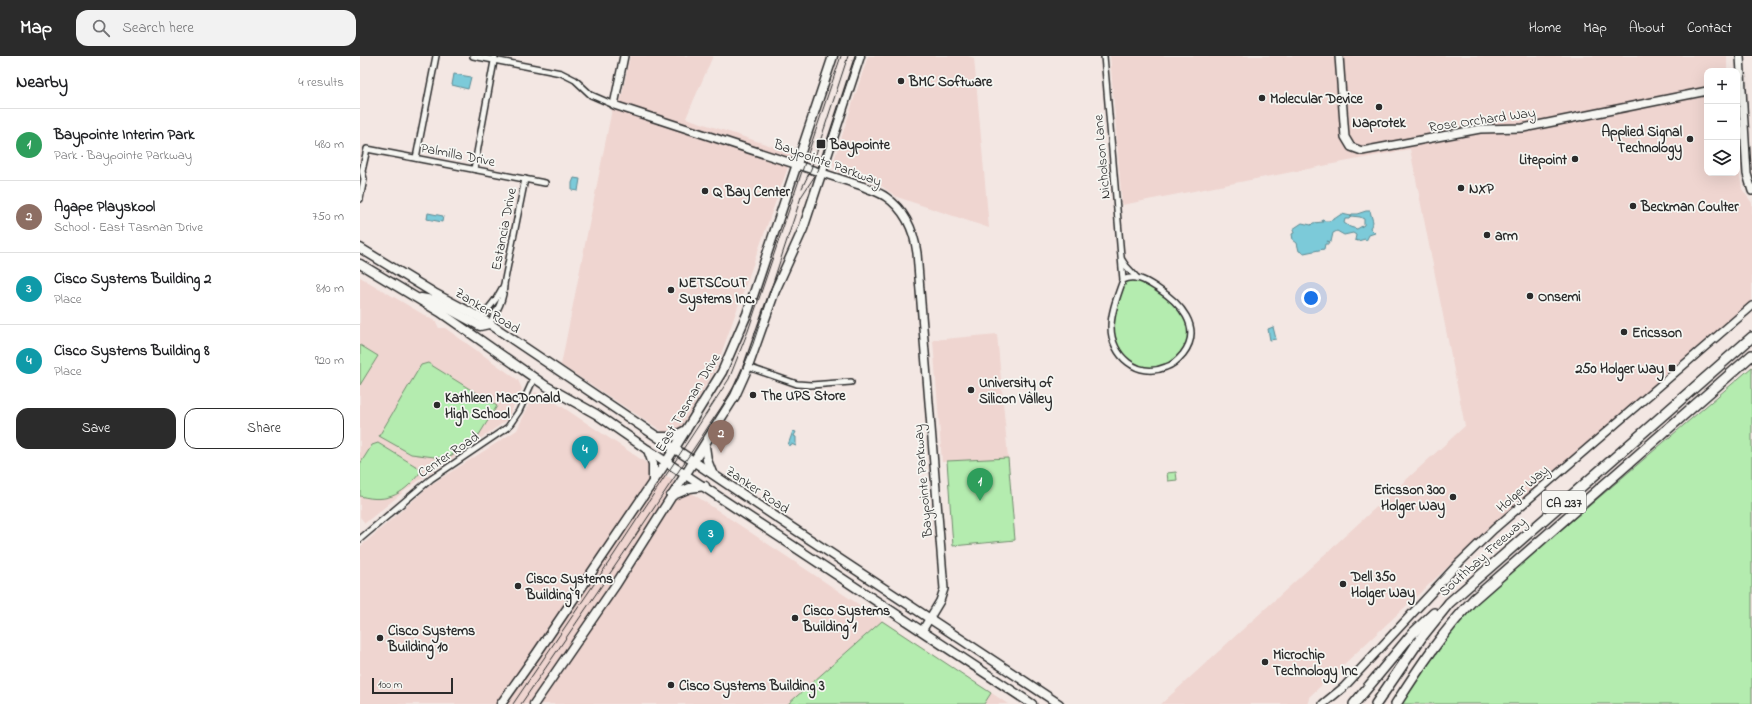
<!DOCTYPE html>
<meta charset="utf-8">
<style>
body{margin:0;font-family:"Indie Flower",sans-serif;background:#f2f2f2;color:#202124}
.controls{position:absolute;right:12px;top:12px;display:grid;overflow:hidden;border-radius:8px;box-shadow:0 4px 16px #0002}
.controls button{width:36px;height:36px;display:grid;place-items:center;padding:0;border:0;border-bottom:1px solid #e0e0e0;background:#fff;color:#202124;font:20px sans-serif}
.scale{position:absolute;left:12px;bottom:10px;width:81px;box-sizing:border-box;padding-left:4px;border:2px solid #2b2b2b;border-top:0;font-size:11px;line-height:14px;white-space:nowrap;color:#2b2b2b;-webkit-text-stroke:3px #f6f6f2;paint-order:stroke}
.you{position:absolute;left:951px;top:242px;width:14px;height:14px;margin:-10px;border:3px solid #fff;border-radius:50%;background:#1a73e8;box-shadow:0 0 0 6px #1a73e833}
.badge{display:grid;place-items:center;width:26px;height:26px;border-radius:50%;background:#2b2b2b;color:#fff;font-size:13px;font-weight:700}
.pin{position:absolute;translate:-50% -33px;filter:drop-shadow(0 1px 2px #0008)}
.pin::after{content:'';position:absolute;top:21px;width:14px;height:12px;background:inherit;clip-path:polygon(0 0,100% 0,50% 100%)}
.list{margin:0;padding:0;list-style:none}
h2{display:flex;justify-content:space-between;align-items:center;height:52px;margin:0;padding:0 16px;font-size:17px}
h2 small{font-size:13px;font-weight:400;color:#757577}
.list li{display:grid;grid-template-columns:26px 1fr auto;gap:12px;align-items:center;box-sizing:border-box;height:72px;padding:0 16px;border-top:1px solid #e0e0e0}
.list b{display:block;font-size:15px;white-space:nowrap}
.list p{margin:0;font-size:13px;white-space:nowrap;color:#757577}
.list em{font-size:13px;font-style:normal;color:#757577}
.actions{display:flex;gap:8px;padding:12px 16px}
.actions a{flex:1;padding:9px 0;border:1px solid #2b2b2b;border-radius:12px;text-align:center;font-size:14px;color:#2b2b2b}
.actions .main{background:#2b2b2b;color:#fff}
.icon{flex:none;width:22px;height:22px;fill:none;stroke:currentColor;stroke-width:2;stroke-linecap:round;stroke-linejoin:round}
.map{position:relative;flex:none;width:1392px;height:648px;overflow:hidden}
header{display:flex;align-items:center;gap:24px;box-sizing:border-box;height:56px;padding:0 20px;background:#2b2b2b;color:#fff}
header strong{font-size:19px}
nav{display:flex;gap:22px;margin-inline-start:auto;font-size:14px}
.search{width:280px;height:36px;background:#f2f2f2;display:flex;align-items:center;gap:10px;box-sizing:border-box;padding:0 14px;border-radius:12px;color:#757577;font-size:15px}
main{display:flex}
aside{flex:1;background:#fff}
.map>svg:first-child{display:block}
.built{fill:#efd5d0}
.green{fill:#b4ecaf;stroke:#708c6d}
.water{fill:#7ccad9;stroke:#5c8a93;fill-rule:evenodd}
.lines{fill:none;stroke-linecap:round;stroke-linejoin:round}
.street-casing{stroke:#2b2b2b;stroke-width:8}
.secondary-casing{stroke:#2b2b2b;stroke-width:10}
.primary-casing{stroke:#2b2b2b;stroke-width:11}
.highway-casing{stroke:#2b2b2b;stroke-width:12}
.street{stroke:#f6f6f2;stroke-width:5}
.secondary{stroke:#f6f6f2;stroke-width:7}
.primary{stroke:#f6f6f2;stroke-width:8}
.highway{stroke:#f6f6f2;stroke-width:9}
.tram{stroke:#2b2b2b;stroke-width:1}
.poi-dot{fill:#2b2b2b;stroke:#f6f6f2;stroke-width:1.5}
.labels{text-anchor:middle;stroke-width:3.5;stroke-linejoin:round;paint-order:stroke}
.shield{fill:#f6f6f2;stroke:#686867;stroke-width:1}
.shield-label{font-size:13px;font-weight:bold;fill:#2b2b2b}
.poi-label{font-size:14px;font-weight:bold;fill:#2b2b2b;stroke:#f6f6f2;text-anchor:start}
.street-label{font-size:14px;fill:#2b2b2b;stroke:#f6f6f2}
</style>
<header>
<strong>Map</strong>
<div class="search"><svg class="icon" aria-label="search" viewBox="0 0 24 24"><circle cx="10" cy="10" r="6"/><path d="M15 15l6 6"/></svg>Search here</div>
<nav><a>Home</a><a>Map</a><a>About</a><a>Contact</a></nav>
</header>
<main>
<aside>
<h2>Nearby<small>4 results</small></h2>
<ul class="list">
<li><span class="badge" style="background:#2e9e5b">1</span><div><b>Baypointe Interim Park</b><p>Park · Baypointe Parkway</p></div><em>480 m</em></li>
<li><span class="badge" style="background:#8d6e63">2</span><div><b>Agape Playskool</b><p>School · East Tasman Drive</p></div><em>750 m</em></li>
<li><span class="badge" style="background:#0f9aa8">3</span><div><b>Cisco Systems Building 2</b><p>Place</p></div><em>810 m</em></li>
<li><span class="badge" style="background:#0f9aa8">4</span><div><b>Cisco Systems Building 8</b><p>Place</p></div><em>920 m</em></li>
</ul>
<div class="actions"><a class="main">Save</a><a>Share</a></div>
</aside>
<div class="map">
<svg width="1392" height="648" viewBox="0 0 1392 648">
<rect width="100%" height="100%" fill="#f3e7e3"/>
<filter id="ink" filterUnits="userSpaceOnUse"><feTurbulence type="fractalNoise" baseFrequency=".025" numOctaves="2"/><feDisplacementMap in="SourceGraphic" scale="8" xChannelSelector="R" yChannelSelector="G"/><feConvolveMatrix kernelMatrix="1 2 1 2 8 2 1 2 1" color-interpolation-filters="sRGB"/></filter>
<g filter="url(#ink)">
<g class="built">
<path d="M270,0H353L326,62L433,97L356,312L314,383L201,309L252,53L261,44Z"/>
<path d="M508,0H608L614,2L629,172L537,141L517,127L476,114L474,111L473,107Z"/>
<path d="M750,0H1367V15H1347V117H1377V101L1382,133L1392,147V244L1123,478L949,641L948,648H801L1105,370L1050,93L762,149Z"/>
<path d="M0,221L76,266L79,272H85L158,324L162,333L146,365L51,430L5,467L0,461Z"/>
<path d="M637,278L648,402L582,406L573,284Z"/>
<path d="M175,336L189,342L648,648H0V491L72,428L157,374Z"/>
</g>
<g class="green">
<path d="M771,223C790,228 811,240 821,256C853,308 762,343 753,273C751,258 760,240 765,226Z"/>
<path d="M0,289L18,300L0,329Z"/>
<path d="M68,307L137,350L117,382L92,399L82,402L51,398L19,380L61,309Z"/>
<path d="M1392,311V648H1039L1094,565Z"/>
<path d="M18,387L62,414C45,437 29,448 0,440V408L12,389Z"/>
<path d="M648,402L655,484L593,490L587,405Z"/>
<path d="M816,416L817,424L808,425L807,417Z"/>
<path d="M522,565L631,637L624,648H428Z"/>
</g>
<g class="water">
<path d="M94,18L111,21L108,33L92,29Z"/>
<path d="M214,122L220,123L218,135L212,134V127Z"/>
<path d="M1006,155H1010L1013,166L1010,172L1015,177L1009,179L1006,185L1005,183L998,185L995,184L996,179L993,177L984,179L977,175L973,177L971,186L967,185L969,188H965L964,193L944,197L939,195L937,187L933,184L932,178L934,177L933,173L942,167L951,169L953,167L963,166L962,164C971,168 977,160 982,158L991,160L992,158H997ZM991,160L1000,161L1004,163V169L997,173L990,171L984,167L985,163H989Z"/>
<path d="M68,157L83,160L82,166L67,163Z"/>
<path d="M913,271L916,283L910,284L908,273Z"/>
<path d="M433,375L436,376L434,380L436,381V390L431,388L430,390L428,389Z"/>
</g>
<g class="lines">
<defs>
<g id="street">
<path d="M113,0L201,17L215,24L231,39L254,49"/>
<path d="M744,0L763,224C758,239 751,255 751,271C751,300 778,323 806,311C813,309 818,304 823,298C844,271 819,246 797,232C786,225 776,218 763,224"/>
<path d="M56,102L76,0"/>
<path d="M114,113L135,0"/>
<path d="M0,143L4,123L2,115L7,93L185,127"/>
<path d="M762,204L766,210L777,222"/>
<path d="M121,262L136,243L144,229"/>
<path d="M129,268C137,255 144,244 144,228L165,123"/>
<path d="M388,311L437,328L451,329L491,326"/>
<path d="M0,483L71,423L148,371L159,355L174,322"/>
</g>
<g id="secondary">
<path d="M264,0L254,49L502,130C510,134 519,136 526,141C545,154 554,175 557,197L584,533L580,545L562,575"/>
<path d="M979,0L985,81L991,91L1002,95L1120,73L1163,72L1347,35"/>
<path d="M1380,0L1387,118L1392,135"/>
<path d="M963,648L984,631L1100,506L1134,473L1392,250"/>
</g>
<g id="primary">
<path d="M0,192L74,237L121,262L428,469L699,648"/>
<path d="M0,208L80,256L186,330L236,358L288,394L672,648"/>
<path d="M61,242L72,244L120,270L129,268"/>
<path d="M299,381H312L326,374"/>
<path d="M345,390L347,404L352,417"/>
<path d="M288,394L293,408V424"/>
<path d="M311,440L330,432L345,430"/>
<path d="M141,648L177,597L303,411L362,316L387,258L473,0"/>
<path d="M174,648L255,530L375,340L388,311L415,235L443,173L500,0"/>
</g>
<g id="highway">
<path d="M994,648L1052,578L1074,557"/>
<path d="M1016,648L1061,582L1089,547L1392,281"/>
<path d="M1036,648C1060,610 1083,576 1114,543L1392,299"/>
</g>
</defs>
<use href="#street" class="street-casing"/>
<use href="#secondary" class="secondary-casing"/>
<use href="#primary" class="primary-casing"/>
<use href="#highway" class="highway-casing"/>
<use href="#street" class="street"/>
<use href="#secondary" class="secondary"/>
<use href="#primary" class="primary"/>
<use href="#highway" class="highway"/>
<g class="tram">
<path d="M442,132L451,113L488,0"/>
<path d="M153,648L255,497L369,323L388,275L481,0"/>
<path d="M161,648L270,488L362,350L379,322L393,288L441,141L458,115L496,0"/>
</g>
</g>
</g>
<g class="poi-dot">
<circle cx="541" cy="25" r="4"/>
<circle cx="902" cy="42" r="4"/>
<circle cx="1019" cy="51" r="4"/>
<circle cx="1330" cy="83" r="4"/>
<rect x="456" y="83" width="10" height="10" rx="2"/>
<circle cx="1215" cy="103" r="4"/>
<circle cx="1101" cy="132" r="4"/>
<circle cx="345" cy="135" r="4"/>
<circle cx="1273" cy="150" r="4"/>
<circle cx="1127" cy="179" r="4"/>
<circle cx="311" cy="234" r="4"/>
<circle cx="1170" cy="240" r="4"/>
<circle cx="1264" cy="276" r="4"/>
<rect x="1308" y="308" width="8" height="8" rx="2"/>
<circle cx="611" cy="334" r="4"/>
<circle cx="393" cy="339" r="4"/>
<circle cx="77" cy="349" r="4"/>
<circle cx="1093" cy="441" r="4"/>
<circle cx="983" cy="528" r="4"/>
<circle cx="158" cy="530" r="4"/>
<circle cx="435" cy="562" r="4"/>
<circle cx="20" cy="582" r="4"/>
<circle cx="905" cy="606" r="4"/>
<circle cx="311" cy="629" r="4"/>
</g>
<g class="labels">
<rect class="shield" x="1182" y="435" width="44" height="22" rx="3"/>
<g class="shield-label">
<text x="1204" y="451">CA 237</text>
</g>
<g class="poi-label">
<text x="549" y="30">BMC Software</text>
<text x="910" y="47">Molecular Device</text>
<text x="1019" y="71" text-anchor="middle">Naprotek</text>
<text x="1322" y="80" text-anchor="end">Applied Signal<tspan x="1322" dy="16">Technology</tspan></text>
<text x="470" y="93">Baypointe</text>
<text x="1207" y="108" text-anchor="end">Litepoint</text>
<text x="1109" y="137">NXP</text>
<text x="353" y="140">Q Bay Center</text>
<text x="1281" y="155">Beckman Coulter</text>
<text x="1135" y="184">arm</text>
<text x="319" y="231">NETSCOUT<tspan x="319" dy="16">Systems Inc.</tspan></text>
<text x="1178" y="245">Onsemi</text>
<text x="1272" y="281">Ericsson</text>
<text x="1304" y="317" text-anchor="end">250 Holger Way</text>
<text x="619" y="331">University of<tspan x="619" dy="16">Silicon Valley</tspan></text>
<text x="401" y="344">The UPS Store</text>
<text x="85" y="346">Kathleen MacDonald<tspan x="85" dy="16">High School</tspan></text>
<text x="1085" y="438" text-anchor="end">Ericsson 300<tspan x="1085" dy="16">Holger Way</tspan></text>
<text x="991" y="525">Dell 350<tspan x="991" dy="16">Holger Way</tspan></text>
<text x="166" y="527">Cisco Systems<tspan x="166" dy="16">Building 9</tspan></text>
<text x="443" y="559">Cisco Systems<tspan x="443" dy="16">Building 1</tspan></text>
<text x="28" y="579">Cisco Systems<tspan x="28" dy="16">Building 10</tspan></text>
<text x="913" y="603">Microchip<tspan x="913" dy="16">Technology Inc</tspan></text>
<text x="319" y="634">Cisco Systems Building 3</text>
</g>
<g class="street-label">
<text transform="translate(1122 63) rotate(-8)" y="5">Rose Orchard Way</text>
<text transform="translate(98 98) rotate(11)" y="5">Palmilla Drive</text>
<text transform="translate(741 101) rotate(-95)" y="5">Nicholson Lane</text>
<text transform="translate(468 106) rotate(20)" y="5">Baypointe Parkway</text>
<text transform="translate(143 173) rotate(-79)" y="5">Estancia Drive</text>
<text transform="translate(128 254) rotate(32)" y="5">Zanker Road</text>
<text transform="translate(327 346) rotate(-59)" y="5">East Tasman Drive</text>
<text transform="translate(88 398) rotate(-34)" y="5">Center Road</text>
<text transform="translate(562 425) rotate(-95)" y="5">Baypointe Parkway</text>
<text transform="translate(1162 432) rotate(-41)" y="5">Holger Way</text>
<text transform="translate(398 433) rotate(34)" y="5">Zanker Road</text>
<text transform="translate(1122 500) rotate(-42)" y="5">Southbay Freeway</text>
</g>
</g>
</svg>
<div class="controls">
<button>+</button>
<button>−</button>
<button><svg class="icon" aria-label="layers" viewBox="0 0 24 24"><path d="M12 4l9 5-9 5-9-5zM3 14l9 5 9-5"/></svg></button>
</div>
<div class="scale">100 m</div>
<div class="you"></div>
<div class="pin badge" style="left:620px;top:445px;background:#2e9e5b">1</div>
<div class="pin badge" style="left:361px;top:397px;background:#8d6e63">2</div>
<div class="pin badge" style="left:351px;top:497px;background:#0f9aa8">3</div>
<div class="pin badge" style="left:225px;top:413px;background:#0f9aa8">4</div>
</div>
</main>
